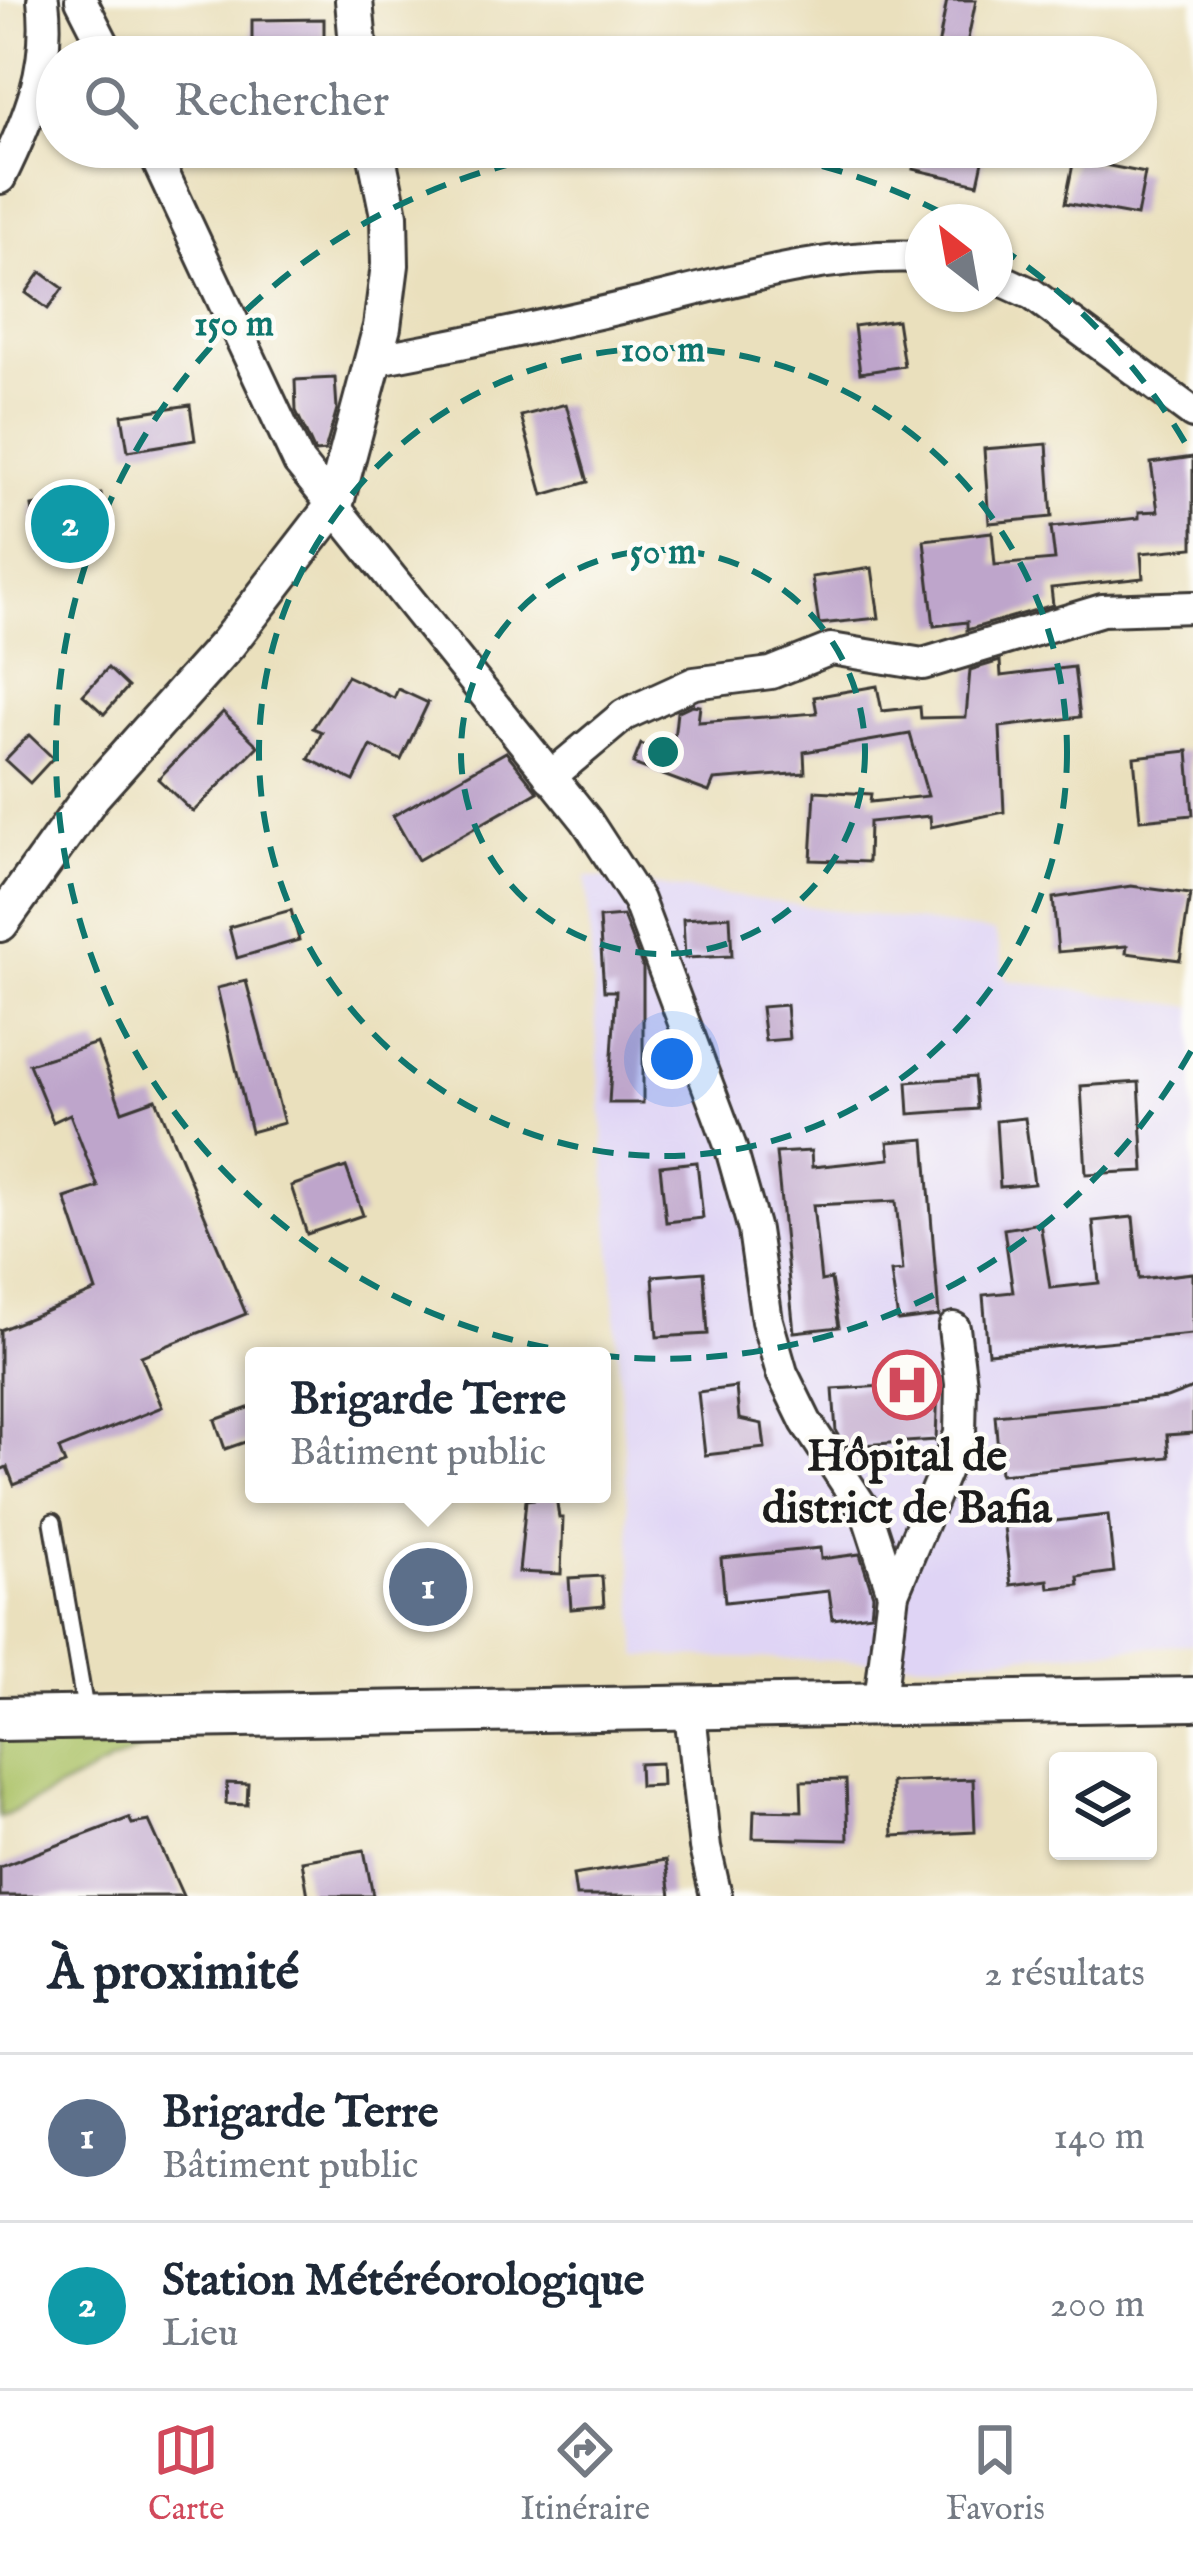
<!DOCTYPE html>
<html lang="fr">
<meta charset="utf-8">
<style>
body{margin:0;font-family:"IM FELL English",serif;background:#f6f6f7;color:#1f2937}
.controls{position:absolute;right:36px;bottom:36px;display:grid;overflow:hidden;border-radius:12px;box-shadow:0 3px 9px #0004}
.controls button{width:108px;height:108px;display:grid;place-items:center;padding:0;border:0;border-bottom:3px solid #e0e1e3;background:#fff;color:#1f2937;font:60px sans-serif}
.compass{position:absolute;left:905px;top:204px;width:108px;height:108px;border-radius:50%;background:#fff;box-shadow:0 3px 9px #0004;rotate:329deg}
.you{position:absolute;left:672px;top:1059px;width:42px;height:42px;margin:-30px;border:9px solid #fff;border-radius:50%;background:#1a73e8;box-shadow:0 0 0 18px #1a73e833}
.badge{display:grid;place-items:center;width:78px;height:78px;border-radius:50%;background:#d1495b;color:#fff;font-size:39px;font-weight:700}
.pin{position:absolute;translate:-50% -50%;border:6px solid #fff;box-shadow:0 3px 12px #0006}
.popup{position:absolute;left:245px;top:1347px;width:366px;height:156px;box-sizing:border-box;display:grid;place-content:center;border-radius:12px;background:#fff;filter:drop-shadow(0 3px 9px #0005);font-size:39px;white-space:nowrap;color:#747a83}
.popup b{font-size:45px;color:#1f2937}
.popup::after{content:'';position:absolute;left:50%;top:100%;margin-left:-24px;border:24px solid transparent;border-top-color:#fff}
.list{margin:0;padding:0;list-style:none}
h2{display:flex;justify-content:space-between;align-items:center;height:156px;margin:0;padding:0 48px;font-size:51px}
h2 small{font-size:39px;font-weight:400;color:#747a83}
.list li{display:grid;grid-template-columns:78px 1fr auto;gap:36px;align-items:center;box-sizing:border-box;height:168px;padding:0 48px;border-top:3px solid #e0e1e3}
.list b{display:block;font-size:45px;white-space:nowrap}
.list p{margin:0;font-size:39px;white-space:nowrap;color:#747a83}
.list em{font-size:39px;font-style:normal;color:#747a83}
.icon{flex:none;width:66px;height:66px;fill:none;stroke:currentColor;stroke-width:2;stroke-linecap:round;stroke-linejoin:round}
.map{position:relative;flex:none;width:1193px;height:1896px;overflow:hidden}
.search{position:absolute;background:#fff;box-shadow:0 3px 9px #0004;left:36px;right:36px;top:36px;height:132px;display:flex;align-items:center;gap:30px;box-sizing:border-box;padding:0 42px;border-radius:66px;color:#747a83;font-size:45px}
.sheet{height:492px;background:#fff}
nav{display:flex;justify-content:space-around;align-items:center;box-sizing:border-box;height:168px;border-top:3px solid #e0e1e3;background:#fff;font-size:33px;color:#747a83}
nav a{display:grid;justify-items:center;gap:6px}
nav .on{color:#d1495b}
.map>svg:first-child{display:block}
.built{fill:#dfd4f5}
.green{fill:#acc267;stroke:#646f42;stroke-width:3}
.building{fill:#bea5cb}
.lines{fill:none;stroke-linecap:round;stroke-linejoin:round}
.service-casing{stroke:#3b3934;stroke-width:21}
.minor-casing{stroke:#3b3934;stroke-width:36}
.tertiary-casing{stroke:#3b3934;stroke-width:42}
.secondary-casing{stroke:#3b3934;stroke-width:48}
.service{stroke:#fff;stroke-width:15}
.minor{stroke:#fff;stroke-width:30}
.tertiary{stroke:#fff;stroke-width:36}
.secondary{stroke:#fff;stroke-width:42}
.ring{fill:none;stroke:#0f766e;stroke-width:6;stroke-dasharray:21 15}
.labels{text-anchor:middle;stroke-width:9;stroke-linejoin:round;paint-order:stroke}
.poi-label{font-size:45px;font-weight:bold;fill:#1c1c1c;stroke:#fdfcf7}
.centre{fill:#0f766e;stroke:#fdfcf7;stroke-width:6}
.ring-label{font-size:36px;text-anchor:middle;font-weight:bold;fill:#0f766e;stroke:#fdfcf7;stroke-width:9;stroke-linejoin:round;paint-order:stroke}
</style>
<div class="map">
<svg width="1193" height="1896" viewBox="0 0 1193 1896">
<rect width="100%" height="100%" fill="#fdfcf7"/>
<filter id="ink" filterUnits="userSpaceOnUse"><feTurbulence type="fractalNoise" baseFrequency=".00833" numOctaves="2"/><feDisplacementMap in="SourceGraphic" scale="24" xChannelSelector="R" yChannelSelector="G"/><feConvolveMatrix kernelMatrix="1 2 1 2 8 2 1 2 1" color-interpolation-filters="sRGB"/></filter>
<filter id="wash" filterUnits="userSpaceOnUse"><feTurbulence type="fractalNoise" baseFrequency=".004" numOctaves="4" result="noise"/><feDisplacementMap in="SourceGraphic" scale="48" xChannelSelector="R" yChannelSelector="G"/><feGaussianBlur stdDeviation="2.7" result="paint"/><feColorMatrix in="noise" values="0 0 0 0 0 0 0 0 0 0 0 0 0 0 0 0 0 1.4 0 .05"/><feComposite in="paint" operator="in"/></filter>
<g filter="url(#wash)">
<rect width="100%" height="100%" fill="#eae0bd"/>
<path class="built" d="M586,876L995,932L1007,980L1193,1007V1644L926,1662L638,1656Z"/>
<path class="green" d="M141,1726L146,1745L0,1818V1731Z"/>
<g id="blocks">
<g class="building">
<path d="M947,0H976L965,53L938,47Z"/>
<path d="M324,19V57H252V20Z"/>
<path d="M918,147H986L978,184L913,169Z"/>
<path d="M1074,159L1145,173L1137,216L1065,203Z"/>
<path d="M41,272L63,288L48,309L26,293Z"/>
<path d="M897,320L904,366L860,373L854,326Z"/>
<path d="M335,378L337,409L325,451L315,452L296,411L295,380Z"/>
<path d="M566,404L588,482L543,495L521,416Z"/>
<path d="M190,405L195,440L128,451L122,415Z"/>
<path d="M1047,444L1052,517L989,523L984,449Z"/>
<path d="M1193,457V548L1141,553L1143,578L1051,588L1053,605L967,630V622L934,626L924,540L992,532L995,565L1055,560L1051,527L1139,518V512L1158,511L1151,463Z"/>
<path d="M101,494L108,541L39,553L32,506Z"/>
<path d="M872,568L879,618L819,624L812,577Z"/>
<path d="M1000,661L1001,676L1074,667L1080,717L1000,727L1004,812L931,827L930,816L869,822L868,862L811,860L815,791L871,794L870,802L928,796L910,734L804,752L805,773L714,780L709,792L633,764L641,744L672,757L677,712L692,705L700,706L698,722L817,713L814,697L877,686L882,711L920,707L921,718L966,717L970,670Z"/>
<path d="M108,668L128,687L104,714L83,695Z"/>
<path d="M347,676L394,698L398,689L428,703L401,760L371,746L354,781L309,759L322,732L313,728Z"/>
<path d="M223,712L258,746L193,812L158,779Z"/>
<path d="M29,735L53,758L30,783L5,760Z"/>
<path d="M1188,751L1193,815L1140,820L1134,757Z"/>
<path d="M506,752L538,792L418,860L393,816Z"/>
<path d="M1131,886L1190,894L1180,960L1126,953L1127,946L1058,952L1053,898Z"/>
<path d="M291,910L299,940L237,958L229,927Z"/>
<path d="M623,916L643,968V1103H609L616,991H604L599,918Z"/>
<path d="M730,916L732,956L685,958L683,919Z"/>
<path d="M246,981L284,1123L251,1132L217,988Z"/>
<path d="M786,1005L789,1039L765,1041L761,1007Z"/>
<path d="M97,1043L122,1111L156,1099L246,1314L141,1356L162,1407L59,1449L65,1464L14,1485L7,1467L0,1470V1330L96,1291L65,1198L98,1187L70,1114L53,1122L29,1064Z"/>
<path d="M974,1077L977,1109L909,1114L907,1082Z"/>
<path d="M1139,1082L1144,1171L1086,1174L1081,1086Z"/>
<path d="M1025,1118L1034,1184L1000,1187L996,1121Z"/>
<path d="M925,1139L939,1316L898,1321L891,1272L903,1271L896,1201L813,1205L821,1281L831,1279L839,1327L794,1332L776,1153L811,1151L812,1167L890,1159L888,1142Z"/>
<path d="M697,1162L703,1218L666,1222L660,1166Z"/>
<path d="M346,1167L363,1215L307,1234L291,1186Z"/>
<path d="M1133,1217L1139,1279L1193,1273V1334L988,1353L983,1295L1013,1292L1004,1229L1040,1223L1050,1288L1099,1283L1093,1221Z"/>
<path d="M704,1272L708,1334L657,1337L653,1276Z"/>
<path d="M938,1383L936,1440L845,1446L836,1432L833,1389Z"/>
<path d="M736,1387L739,1419L762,1424L765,1448L705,1455L698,1392Z"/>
<path d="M1193,1388V1433L1167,1435L1169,1457L1000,1474L995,1415L1167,1398Z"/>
<path d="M254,1406V1439L225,1449L215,1420Z"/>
<path d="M556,1496L559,1518H563L561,1574L519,1572L526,1500Z"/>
<path d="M1108,1515L1114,1572L1078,1577L1079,1585L1049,1588L1048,1580L1011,1585L1004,1527Z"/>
<path d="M820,1548L821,1559L860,1554L873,1595L871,1614L833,1619L829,1591L725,1602L721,1558Z"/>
<path d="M456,1564L459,1606L400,1610L397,1568Z"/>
<path d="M602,1576L604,1606L571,1609L569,1578Z"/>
<path d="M661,1763L662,1785L640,1786L639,1764Z"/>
<path d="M973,1779L975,1832L893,1836L891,1782Z"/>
<path d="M846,1780L848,1840L753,1838L754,1810L802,1811L801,1781Z"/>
<path d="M227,1783L248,1784L247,1805L226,1804Z"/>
<path d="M129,1818L132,1824L149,1821L183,1896H0V1867Z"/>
<path d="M364,1850L373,1896H308L302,1861Z"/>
<path d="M666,1860L671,1896H576L573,1875Z"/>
</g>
</g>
</g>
<g filter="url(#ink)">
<use href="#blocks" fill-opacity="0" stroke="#3b3934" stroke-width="3"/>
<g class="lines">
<defs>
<path id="service" d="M53,1522L86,1714"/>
<g id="minor">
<path d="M81,0L110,57"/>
<path d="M151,147L299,463L586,820L638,900L730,1145L754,1230L767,1321L782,1373L806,1422L868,1516L893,1593L880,1701"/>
<path d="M0,178C29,119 51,67 43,0"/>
<path d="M995,277L1032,294L1193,413"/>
<path d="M371,360C462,344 552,324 642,303C733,281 828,252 923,257"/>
<path d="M550,777L624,715L694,683L771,673L831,649L923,664L1102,610L1193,607"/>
<path d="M893,1593L960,1434L961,1384L954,1328"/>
<path d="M689,1704L705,1848L716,1896"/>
</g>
<g id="tertiary">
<path d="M354,0L359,57"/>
<path d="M0,923L92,795L228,643L334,506L382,327L390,265L389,215L375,147"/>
</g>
<path id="secondary" d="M0,1719L1193,1699"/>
</defs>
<use href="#service" class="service-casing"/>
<use href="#minor" class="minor-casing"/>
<use href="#tertiary" class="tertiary-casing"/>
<use href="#secondary" class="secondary-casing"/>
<use href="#service" class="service"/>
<use href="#minor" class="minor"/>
<use href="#tertiary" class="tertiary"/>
<use href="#secondary" class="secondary"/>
</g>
</g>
<g class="ring">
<circle cx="663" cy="752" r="202"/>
<circle cx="663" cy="752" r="404"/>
<path d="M1191 1051A607 607 0 1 1 610 147M716 147A607 607 0 0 1 957 221M998 246A607 607 0 0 1 1191 453"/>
</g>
<defs>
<symbol id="hospital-ring" viewBox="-11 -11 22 22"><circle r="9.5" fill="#fdfcf7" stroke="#d1495b" stroke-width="1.5"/><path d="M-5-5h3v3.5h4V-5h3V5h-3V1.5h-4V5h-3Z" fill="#d1495b"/></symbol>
</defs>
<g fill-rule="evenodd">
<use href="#hospital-ring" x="869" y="1347" width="76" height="76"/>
</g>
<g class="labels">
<g class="poi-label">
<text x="907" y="1470">Hôpital de<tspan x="907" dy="52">district de Bafia</tspan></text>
</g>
</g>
<circle cx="663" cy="752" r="18" class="centre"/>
<g class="ring-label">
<text x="234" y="335">150 m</text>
<text x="663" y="361">100 m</text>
<text x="663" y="563">50 m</text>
</g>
</svg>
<div class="controls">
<button><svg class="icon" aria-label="layers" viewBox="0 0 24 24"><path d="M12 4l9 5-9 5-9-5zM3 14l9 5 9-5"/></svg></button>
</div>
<svg class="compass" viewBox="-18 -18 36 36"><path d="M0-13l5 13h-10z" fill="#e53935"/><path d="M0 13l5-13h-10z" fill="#747a83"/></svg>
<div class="you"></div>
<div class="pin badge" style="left:428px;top:1587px;background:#5c6f8a">1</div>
<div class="popup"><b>Brigarde Terre</b>Bâtiment public</div>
<div class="pin badge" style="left:70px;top:524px;background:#0f9aa8">2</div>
<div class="search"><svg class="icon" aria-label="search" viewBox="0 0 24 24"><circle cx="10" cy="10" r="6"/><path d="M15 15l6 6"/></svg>Rechercher</div>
</div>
<section class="sheet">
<h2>À proximité<small>2 résultats</small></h2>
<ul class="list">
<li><span class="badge" style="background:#5c6f8a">1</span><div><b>Brigarde Terre</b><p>Bâtiment public</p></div><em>140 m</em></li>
<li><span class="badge" style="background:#0f9aa8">2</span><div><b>Station Météréorologique</b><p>Lieu</p></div><em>200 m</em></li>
</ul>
</section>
<nav>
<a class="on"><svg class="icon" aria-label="map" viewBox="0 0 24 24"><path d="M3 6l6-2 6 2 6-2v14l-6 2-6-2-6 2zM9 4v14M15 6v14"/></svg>Carte</a>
<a><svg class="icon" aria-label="directions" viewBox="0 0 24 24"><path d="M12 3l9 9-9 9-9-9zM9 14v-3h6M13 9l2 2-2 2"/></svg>Itinéraire</a>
<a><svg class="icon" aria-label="saved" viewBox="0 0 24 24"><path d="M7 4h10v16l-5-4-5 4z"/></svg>Favoris</a>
</nav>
